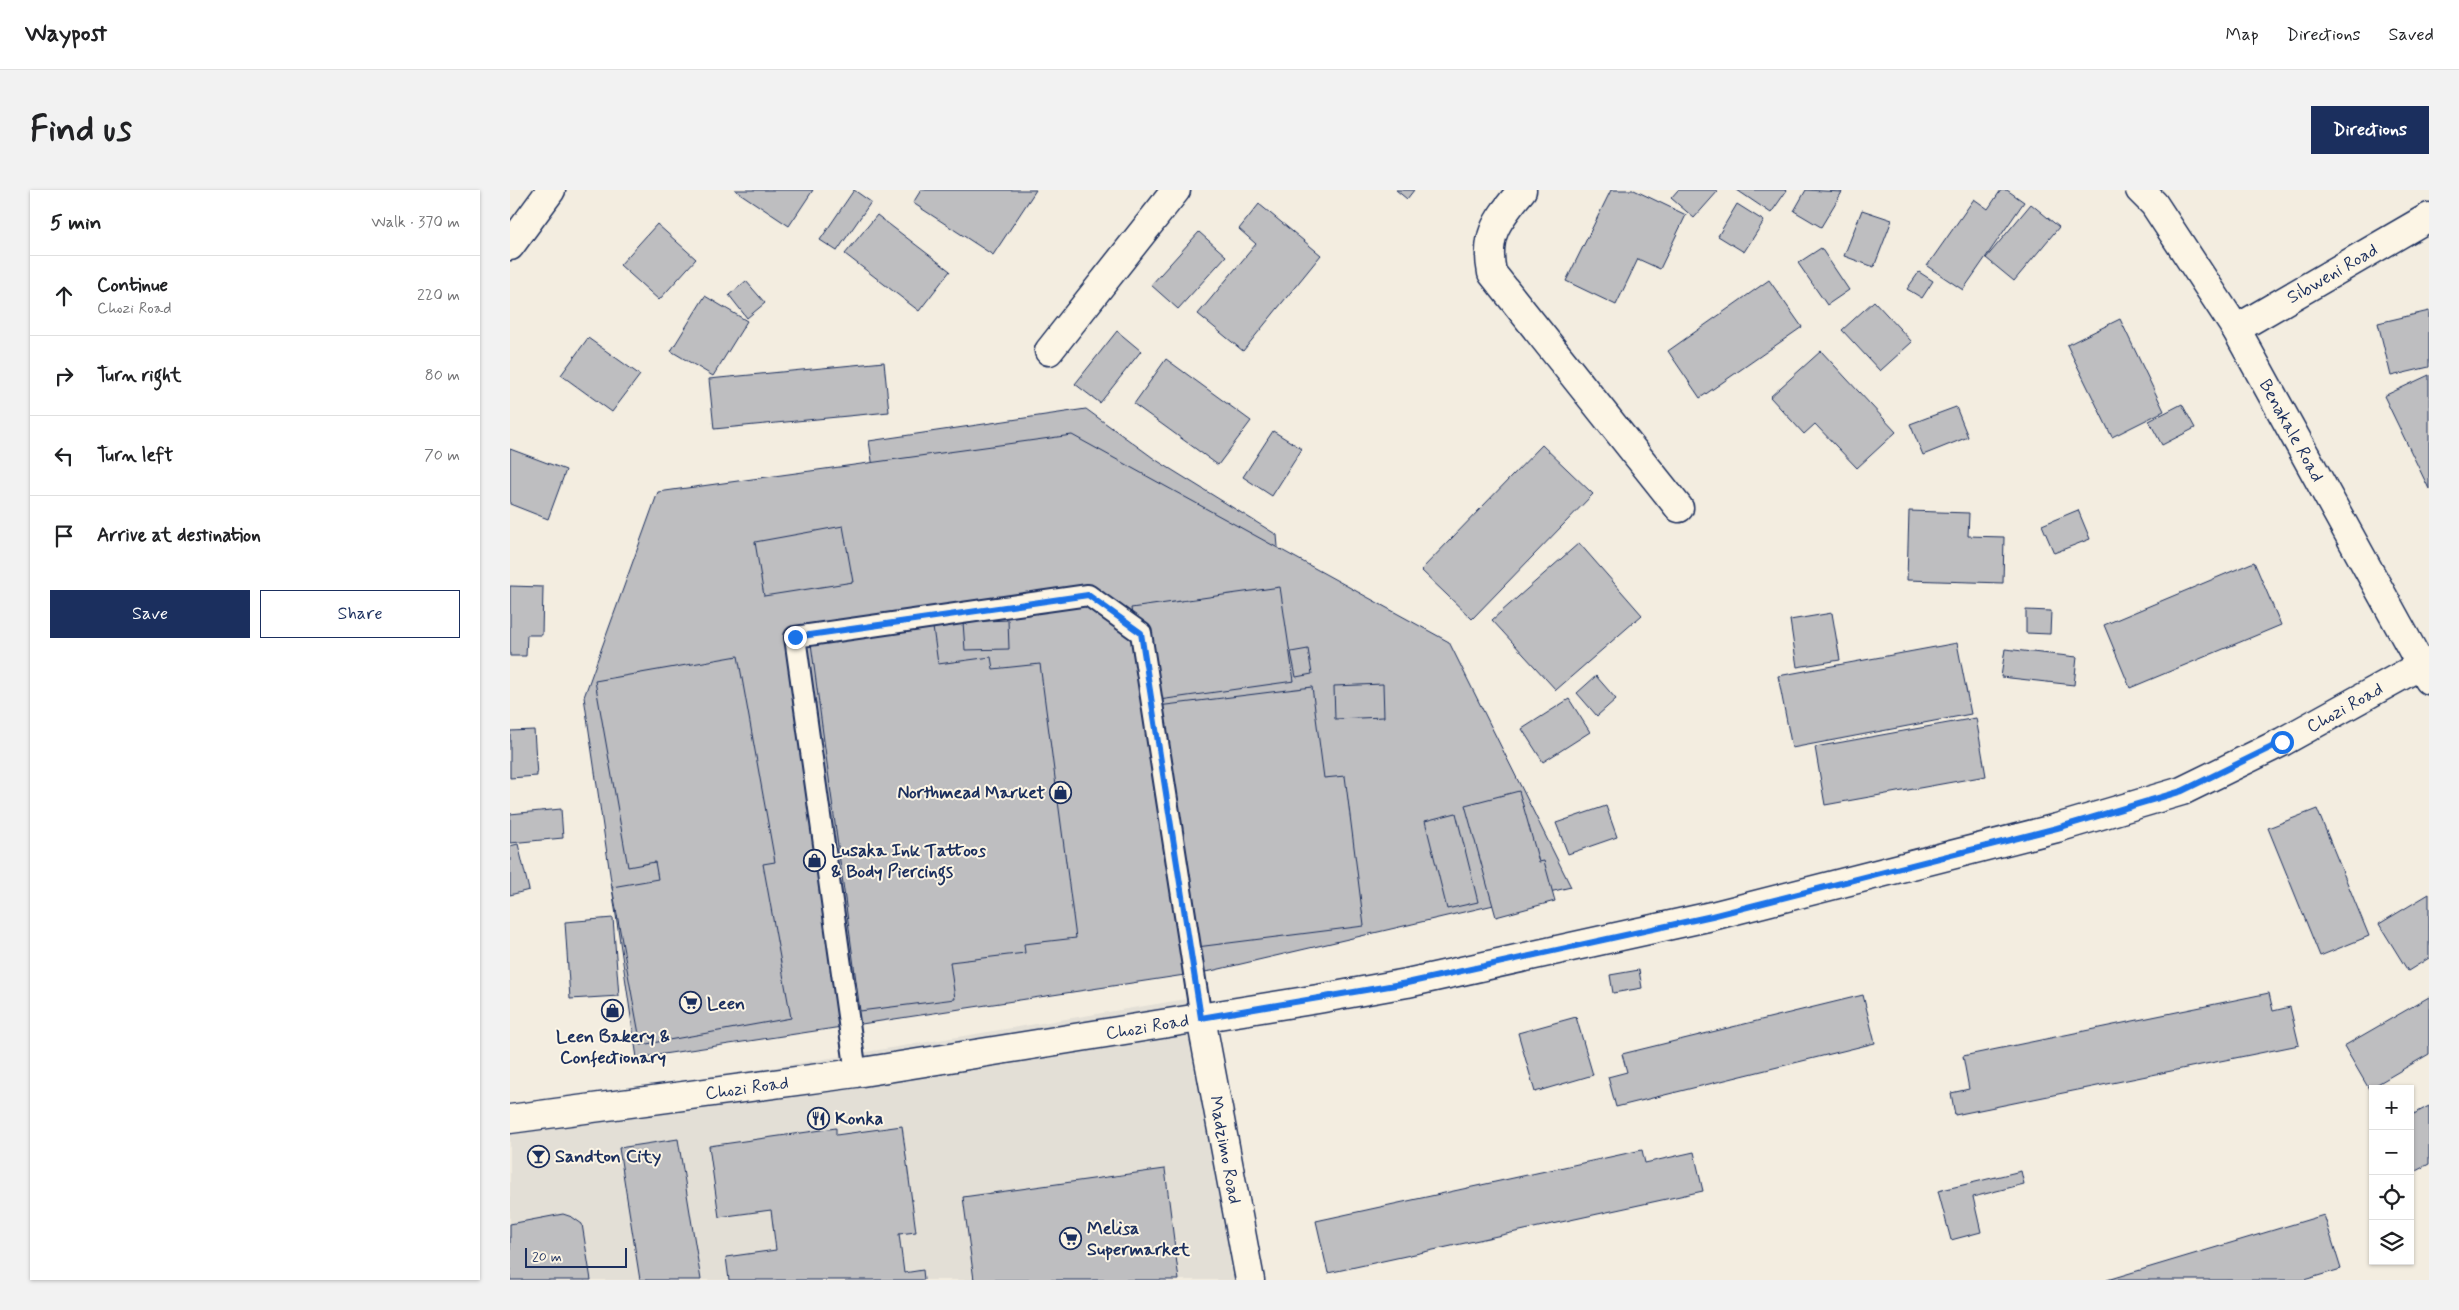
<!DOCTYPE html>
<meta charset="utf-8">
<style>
body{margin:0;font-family:Mynerve,sans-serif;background:#f2f2f2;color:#202124}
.controls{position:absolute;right:15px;bottom:15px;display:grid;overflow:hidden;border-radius:0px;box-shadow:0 1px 4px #0004}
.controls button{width:45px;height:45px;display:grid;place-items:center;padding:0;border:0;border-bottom:1px solid #e0e0e0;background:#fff;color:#202124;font:25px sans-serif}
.scale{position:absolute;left:15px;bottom:12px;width:102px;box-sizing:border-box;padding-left:5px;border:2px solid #1b2f5e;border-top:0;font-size:14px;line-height:18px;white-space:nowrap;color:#1b2f5e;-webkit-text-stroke:4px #fcf5e5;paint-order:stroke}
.stop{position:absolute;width:15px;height:15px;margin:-11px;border:4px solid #1a73e8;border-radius:50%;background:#fff}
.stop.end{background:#1a73e8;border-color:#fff;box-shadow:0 1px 5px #0008}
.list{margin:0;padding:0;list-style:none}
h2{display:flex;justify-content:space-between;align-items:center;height:65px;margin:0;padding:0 20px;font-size:21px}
h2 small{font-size:16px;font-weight:400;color:#757577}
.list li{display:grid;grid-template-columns:32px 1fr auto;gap:15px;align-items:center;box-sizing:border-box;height:80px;padding:0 20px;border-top:1px solid #e0e0e0}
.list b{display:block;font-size:19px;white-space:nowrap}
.list p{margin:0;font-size:16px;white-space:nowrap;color:#757577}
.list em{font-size:16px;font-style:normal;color:#757577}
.actions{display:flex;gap:10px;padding:15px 20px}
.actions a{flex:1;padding:11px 0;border:1px solid #1b2f5e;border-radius:0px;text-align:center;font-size:18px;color:#1b2f5e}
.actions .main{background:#1b2f5e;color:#fff}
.icon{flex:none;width:28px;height:28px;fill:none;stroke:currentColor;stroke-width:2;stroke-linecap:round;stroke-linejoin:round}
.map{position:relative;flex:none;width:1919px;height:1090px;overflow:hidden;border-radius:0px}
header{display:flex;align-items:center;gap:30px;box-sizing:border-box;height:70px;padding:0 25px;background:#fff;border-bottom:1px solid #e0e0e0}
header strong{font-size:24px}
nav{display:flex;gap:28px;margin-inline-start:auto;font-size:18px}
.intro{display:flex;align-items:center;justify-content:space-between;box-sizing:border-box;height:120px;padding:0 30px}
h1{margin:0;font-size:35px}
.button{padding:12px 22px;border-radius:0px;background:#1b2f5e;color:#fff;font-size:18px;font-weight:700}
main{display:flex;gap:30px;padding:0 30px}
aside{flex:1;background:#fff;border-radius:0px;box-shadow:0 1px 4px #0004}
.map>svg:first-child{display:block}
.built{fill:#e3dfd6}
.building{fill:#bebec0;stroke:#1b2f5e}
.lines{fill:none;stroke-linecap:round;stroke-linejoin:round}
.service-casing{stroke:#1b2f5e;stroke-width:24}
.minor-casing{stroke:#1b2f5e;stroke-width:31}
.tertiary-casing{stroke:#1b2f5e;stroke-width:31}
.service{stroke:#fcf5e5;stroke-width:20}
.minor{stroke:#fcf5e5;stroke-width:28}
.tertiary{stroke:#fcf5e5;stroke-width:28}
.route{stroke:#1a73e8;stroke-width:6}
.labels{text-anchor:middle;stroke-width:4;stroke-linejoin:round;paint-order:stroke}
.street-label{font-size:18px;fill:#1b2f5e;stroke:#fcf5e5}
.poi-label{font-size:18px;font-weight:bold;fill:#1b2f5e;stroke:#fcf5e5;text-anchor:start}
</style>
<header>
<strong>Waypost</strong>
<nav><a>Map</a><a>Directions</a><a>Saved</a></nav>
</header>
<div class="intro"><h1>Find us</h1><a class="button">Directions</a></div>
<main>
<aside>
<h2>5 min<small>Walk · 370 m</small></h2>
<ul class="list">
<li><svg class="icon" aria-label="ahead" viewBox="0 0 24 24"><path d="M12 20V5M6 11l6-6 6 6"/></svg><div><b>Continue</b><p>Chozi Road</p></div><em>220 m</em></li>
<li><svg class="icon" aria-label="right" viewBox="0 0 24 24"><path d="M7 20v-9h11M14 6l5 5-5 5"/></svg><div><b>Turn right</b></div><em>80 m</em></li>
<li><svg class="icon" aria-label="left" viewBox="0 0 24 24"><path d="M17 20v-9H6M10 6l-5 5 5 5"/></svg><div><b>Turn left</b></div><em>70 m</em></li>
<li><svg class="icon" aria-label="arrive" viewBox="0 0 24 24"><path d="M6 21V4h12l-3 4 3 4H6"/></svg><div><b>Arrive at destination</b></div></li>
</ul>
<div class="actions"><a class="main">Save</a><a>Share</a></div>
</aside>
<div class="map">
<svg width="1919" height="1090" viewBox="0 0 1919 1090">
<rect width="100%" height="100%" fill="#f3ede0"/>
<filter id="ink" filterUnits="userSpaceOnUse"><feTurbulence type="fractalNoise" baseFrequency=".02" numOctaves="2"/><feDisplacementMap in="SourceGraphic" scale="10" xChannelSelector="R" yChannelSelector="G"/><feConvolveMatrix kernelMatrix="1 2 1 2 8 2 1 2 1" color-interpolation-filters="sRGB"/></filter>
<g filter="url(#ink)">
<path class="built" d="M683,808L730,1090H0V921Z"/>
<g class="building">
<path d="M225,0H303L279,36Z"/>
<path d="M344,0L361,12L327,61L310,50Z"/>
<path d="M411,0H526L483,65L403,13Z"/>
<path d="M886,0H904L897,9Z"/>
<path d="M1101,0H1124L1176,25L1150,79L1128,69L1106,115L1056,91Z"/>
<path d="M1168,0H1207L1208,1L1184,28L1161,8Z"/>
<path d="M1227,0H1277L1261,23Z"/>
<path d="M1296,0L1332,2L1311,37L1284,21Z"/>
<path d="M1491,0H1497L1514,12L1453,100L1417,76L1464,9L1478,19Z"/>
<path d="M749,14L811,65L733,161L688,124L746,54L729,39Z"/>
<path d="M1227,14L1254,31L1234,62L1208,46Z"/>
<path d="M1521,14L1549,37L1504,91L1476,68Z"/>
<path d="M1352,20L1382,30L1364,77L1334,66Z"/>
<path d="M367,25L440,81L409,121L335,64Z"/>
<path d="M147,34L186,69L149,110L110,75Z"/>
<path d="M689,42L716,66L668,119L641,95Z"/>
<path d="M1311,58L1339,100L1317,115L1288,73Z"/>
<path d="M1409,82L1423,91L1412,108L1397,99Z"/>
<path d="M1259,90L1292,137L1190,208L1158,161Z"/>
<path d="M236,91L255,113L237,128L219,105Z"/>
<path d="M195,106L237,131L203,186L161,161Z"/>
<path d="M1364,111L1402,152L1370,181L1332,140Z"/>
<path d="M1919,121V177L1881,186L1868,133Z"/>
<path d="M1610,129L1654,221L1602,247L1557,155Z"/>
<path d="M607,141L631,161L590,213L565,194Z"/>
<path d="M78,148L130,185L102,222L51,185Z"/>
<path d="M1311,161L1386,242L1347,278L1305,234L1294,244L1260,207Z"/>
<path d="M656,169L741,231L708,275L624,214Z"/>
<path d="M374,172L379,222L204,239L199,189Z"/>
<path d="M1919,185V299L1874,206Z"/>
<path d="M1672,214L1685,238L1652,255L1639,231Z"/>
<path d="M1446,217L1458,247L1413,265L1400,234Z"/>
<path d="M576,219L646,270L767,345L771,393L602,414L595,355L343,385L332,302L366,298L359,251Z"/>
<path d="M763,241L792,259L762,306L733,287Z"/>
<path d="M562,245L939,452L1061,697L701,781L127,868L74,507L148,302Z"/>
<path d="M1032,255L1083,304L962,429L911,380Z"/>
<path d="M0,259L56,280L38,329L0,314Z"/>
<path d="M1568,320L1580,349L1544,363L1532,335Z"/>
<path d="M1399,321L1459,323L1458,346L1494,347L1493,393L1397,390Z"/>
<path d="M333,336L343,392L254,406L245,352Z"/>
<path d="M1069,353L1132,425L1046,500L982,430Z"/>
<path d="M1744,372L1771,435L1620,498L1594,435Z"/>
<path d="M0,396L33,397L32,445H17L16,466H0Z"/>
<path d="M770,397L784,491L635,512L621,418Z"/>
<path d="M1516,420L1541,421L1540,444L1516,443Z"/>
<path d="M1322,423L1330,470L1287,477L1280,430Z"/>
<path d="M422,430L428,474L481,467L483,479L530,474L566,748L514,754L515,763L440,772L445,809L350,821L300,446Z"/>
<path d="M498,430L499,459L455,460L453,432Z"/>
<path d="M1447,453L1461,524L1282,558L1268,486Z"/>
<path d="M798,459L802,484L786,487L781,462Z"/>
<path d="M1495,459L1567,467L1564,495L1491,487Z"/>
<path d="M228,466L265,672L253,674L281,828L131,855L102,697L148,689L145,672L118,677L85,491Z"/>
<path d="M1086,486L1106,509L1087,526L1067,503Z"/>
<path d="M873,494L874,527L825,529L824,496Z"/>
<path d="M802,497L814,588L835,586L854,736L679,758L648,516Z"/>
<path d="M1059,509L1080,542L1033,572L1012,539Z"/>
<path d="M1466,528L1476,586L1315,615L1305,557Z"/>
<path d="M24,540L27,586L0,588V541Z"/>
<path d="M1009,601L1029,672L1034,671L1045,711L986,727L955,615Z"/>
<path d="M1096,616L1107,647L1058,664L1046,633Z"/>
<path d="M51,619L53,648L0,653V624Z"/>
<path d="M1807,619L1859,746L1810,766L1758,638Z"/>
<path d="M946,623L968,712L937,719L915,631Z"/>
<path d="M8,654L19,700L0,705V656Z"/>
<path d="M1919,704V768L1898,781L1869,734Z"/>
<path d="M103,728L109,806L60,809L55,732Z"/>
<path d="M1129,780L1132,798L1103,803L1100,785Z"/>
<path d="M1759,803L1763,821L1780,817L1789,855L1445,925L1441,903L1459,899L1453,866Z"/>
<path d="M1353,805L1365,853L1106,917L1098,887L1117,882L1112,864Z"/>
<path d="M1919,807V864L1859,899L1834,856Z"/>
<path d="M1066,827L1083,885L1025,902L1008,843Z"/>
<path d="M1919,916V974L1902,983L1900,926Z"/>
<path d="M392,936L406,1042L389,1044L394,1083L413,1080L414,1090H219L216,1067L266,1060L261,1020L209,1027L199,956L326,938V945Z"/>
<path d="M168,949L191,1090H130L109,958Z"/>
<path d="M1132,960L1135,973L1184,962L1193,1001L818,1083L806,1031Z"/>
<path d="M655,979L669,1090H464L453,1007Z"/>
<path d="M1511,981L1514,994L1463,1007L1471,1042L1441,1050L1428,1001Z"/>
<path d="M53,1024L62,1027L72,1034L81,1090H0V1034Z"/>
<path d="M1814,1025L1831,1079L1794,1090H1597Z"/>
</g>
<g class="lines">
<defs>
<path id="service" d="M346,883L285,447L578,405L631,443L691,828"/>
<g id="minor">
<path d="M1012,0C989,29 974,43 982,83L1169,318"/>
<path d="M0,56L41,0"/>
<path id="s1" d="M1726,139L1919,27"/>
<path d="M539,161L666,0"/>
<path id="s2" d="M691,828L740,1090"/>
<path id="s3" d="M0,929L346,883L808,809L897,793L1202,726L1547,638L1672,601L1772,552L1911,475"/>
</g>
<g id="tertiary">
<path id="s4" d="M1630,0L1644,14L1726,139L1919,490"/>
</g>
</defs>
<use href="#service" class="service-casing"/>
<use href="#minor" class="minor-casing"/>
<use href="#tertiary" class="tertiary-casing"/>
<use href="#service" class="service"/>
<use href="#minor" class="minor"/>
<use href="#tertiary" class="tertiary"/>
</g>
</g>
<g class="lines" filter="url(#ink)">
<path class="route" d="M285,447L578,405L631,443L691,828L897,793L1202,726L1547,638L1672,601L1772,552"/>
</g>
<defs>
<symbol id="shop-ring" viewBox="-11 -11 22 22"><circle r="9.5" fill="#fcf5e5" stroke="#1b2f5e" stroke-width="1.5"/><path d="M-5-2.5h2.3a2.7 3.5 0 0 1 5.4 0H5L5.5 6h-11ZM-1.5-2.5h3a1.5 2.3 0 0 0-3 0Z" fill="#1b2f5e"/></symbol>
<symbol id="supermarket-ring" viewBox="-11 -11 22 22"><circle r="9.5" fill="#fcf5e5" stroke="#1b2f5e" stroke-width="1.5"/><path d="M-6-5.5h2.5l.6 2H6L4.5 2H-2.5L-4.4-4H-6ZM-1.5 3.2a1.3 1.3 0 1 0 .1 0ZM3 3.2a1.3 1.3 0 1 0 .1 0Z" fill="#1b2f5e"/></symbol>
<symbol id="restaurant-ring" viewBox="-11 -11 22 22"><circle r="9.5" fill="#fcf5e5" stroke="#1b2f5e" stroke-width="1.5"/><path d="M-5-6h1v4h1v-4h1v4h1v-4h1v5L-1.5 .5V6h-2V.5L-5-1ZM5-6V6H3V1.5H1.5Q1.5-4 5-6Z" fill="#1b2f5e"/></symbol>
<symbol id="bar-ring" viewBox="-11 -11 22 22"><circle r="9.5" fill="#fcf5e5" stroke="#1b2f5e" stroke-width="1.5"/><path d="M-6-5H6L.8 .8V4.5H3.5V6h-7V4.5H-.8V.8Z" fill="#1b2f5e"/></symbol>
</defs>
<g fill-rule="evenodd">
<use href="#shop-ring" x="538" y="590" width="25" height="25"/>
<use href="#shop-ring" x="292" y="658" width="25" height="25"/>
<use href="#supermarket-ring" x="168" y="800" width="25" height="25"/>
<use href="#shop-ring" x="90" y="808" width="25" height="25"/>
<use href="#restaurant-ring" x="296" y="916" width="25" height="25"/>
<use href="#bar-ring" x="16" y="954" width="25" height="25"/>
<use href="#supermarket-ring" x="548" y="1036" width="25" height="25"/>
</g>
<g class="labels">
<g class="street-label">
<text dy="6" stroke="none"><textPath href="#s1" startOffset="111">Sibweni Road</textPath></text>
<text dy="6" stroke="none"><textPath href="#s4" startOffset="285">Benakale Road</textPath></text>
<text dy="6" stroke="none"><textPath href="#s3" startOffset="1889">Chozi Road</textPath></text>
<text dy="6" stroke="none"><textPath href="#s3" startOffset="644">Chozi Road</textPath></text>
<text dy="6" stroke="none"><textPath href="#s3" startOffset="239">Chozi Road</textPath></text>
<text dy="6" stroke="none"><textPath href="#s2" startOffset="134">Madzimo Road</textPath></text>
</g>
<g class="poi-label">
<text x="535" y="608" text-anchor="end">Northmead Market</text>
<text x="321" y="666">Lusaka Ink Tattoos<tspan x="321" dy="21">&amp; Body Piercings</tspan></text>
<text x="197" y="819">Leen</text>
<text x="103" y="852" text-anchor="middle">Leen Bakery &amp;<tspan x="103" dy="21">Confectionary</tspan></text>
<text x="325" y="934">Konka</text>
<text x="45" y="972">Sandton City</text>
<text x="577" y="1044">Melisa<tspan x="577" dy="21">Supermarket</tspan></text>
</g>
</g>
</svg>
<div class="controls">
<button>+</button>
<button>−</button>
<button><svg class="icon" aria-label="locate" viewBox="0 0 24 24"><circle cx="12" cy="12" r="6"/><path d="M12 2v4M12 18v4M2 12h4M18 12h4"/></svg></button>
<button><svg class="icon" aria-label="layers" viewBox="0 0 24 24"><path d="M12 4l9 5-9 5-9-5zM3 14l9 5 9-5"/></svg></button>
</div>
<div class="scale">20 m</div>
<div class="stop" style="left:1772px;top:552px"></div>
<div class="stop end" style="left:285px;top:447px"></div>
</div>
</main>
